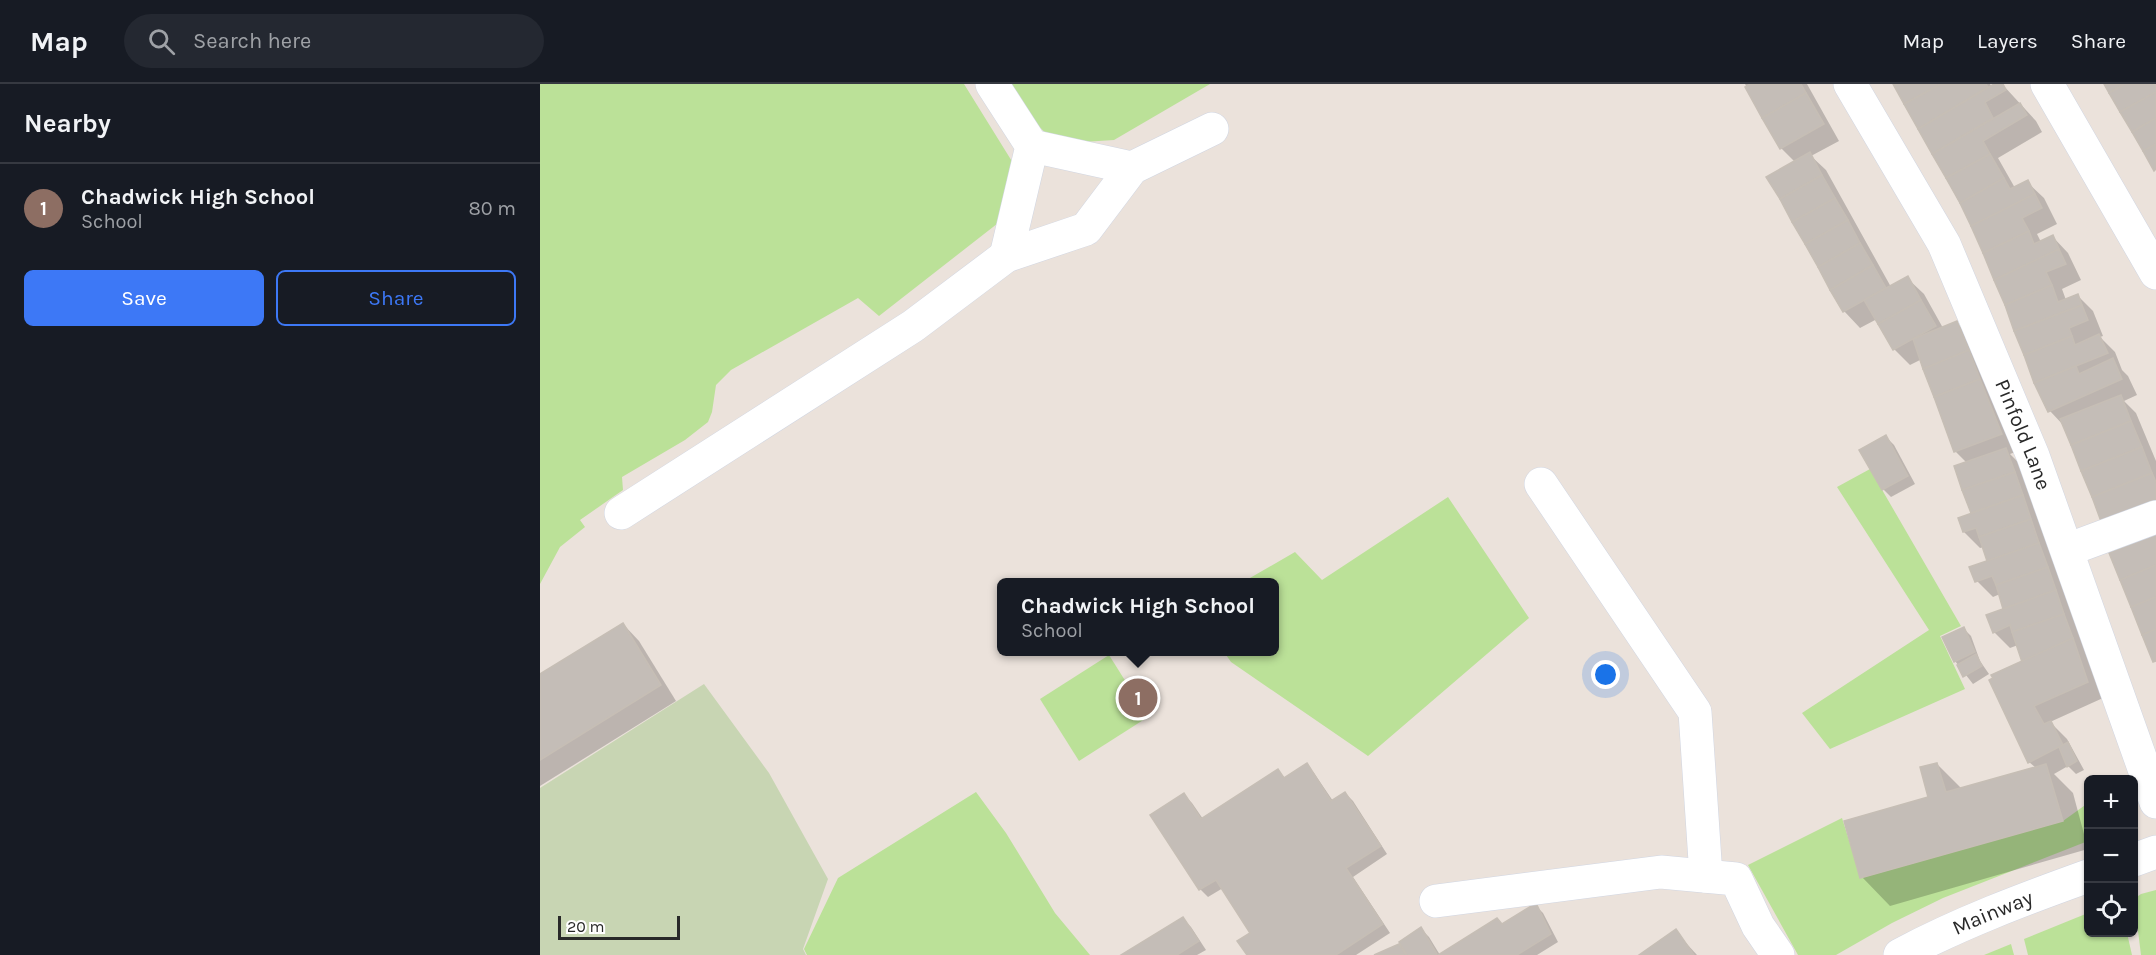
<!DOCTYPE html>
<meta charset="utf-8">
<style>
body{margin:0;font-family:Karla,sans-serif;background:#242831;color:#f1f3f6}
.controls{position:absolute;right:18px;bottom:18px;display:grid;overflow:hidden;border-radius:9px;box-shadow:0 2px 4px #0004}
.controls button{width:54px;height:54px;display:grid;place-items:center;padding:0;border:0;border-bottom:2px solid #363941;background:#171b24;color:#f1f3f6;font:30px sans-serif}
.scale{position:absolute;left:18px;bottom:15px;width:122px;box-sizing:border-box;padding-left:6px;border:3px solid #292929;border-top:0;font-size:16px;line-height:21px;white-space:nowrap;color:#292929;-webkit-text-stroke:4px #fff;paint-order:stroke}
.you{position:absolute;left:1066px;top:591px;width:21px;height:21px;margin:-15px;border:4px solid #fff;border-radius:50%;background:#1a73e8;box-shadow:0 0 0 9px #1a73e833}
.badge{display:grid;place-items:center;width:39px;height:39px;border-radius:50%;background:#3d78f6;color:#fff;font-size:20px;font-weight:700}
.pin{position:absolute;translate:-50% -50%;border:3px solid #fff;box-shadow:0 2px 6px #0006}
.popup{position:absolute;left:457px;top:494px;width:282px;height:78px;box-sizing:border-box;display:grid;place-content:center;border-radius:9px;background:#171b24;filter:drop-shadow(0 2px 4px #0005);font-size:20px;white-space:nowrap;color:#9ea1a6}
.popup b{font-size:22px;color:#f1f3f6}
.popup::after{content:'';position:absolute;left:50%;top:100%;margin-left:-12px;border:12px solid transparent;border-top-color:#171b24}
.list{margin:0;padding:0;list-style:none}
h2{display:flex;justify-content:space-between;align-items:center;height:78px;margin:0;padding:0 24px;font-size:26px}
h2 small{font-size:20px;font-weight:400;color:#9ea1a6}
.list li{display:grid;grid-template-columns:39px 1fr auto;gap:18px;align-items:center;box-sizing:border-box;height:90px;padding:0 24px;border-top:2px solid #363941}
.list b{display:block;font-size:22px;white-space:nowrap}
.list p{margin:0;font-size:20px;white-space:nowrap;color:#9ea1a6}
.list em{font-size:20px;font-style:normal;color:#9ea1a6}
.actions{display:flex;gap:12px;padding:18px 24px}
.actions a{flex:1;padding:14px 0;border:2px solid #3d78f6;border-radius:9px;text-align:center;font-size:21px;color:#3d78f6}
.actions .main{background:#3d78f6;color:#fff}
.icon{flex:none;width:33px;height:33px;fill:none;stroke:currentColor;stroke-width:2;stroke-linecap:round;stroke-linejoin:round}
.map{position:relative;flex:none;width:1616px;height:871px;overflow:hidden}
header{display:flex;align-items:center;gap:36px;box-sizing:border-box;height:84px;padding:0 30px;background:#171b24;border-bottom:2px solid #363941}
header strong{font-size:28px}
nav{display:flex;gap:33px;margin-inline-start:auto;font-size:21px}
.search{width:420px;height:54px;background:#242831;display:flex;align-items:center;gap:15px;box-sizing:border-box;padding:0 21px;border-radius:33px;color:#9ea1a6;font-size:22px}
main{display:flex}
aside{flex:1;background:#171b24}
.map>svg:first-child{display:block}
.green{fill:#bbe198}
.cemetery{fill:#c8d5b3}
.shadow{fill:#0003}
.building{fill:#c4bdb7;stroke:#c6beb5;stroke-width:1.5}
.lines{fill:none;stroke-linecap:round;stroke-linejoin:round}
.minor-casing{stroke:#d1d6e2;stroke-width:34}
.minor{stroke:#fff;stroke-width:33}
.labels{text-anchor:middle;stroke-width:6;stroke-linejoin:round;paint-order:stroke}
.street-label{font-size:21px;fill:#292929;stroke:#fff}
</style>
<header>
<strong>Map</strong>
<div class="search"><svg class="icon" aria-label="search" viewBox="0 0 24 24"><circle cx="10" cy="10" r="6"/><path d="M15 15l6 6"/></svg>Search here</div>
<nav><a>Map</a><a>Layers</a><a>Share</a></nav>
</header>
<main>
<aside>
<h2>Nearby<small></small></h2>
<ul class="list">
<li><span class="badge" style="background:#8d6e63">1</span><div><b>Chadwick High School</b><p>School</p></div><em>80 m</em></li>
</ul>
<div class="actions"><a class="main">Save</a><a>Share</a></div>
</aside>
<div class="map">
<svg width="1616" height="871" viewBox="0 0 1616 871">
<rect width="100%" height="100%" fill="#ebe2db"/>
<g class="green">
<path d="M0,0H424L473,79L462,136L339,232L318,214L191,286L176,301L172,328L168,338L145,356L82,393L83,406L40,436L45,443L20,463L0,500Z"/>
<path d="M469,0H670L574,56L527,59L511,54L493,37Z"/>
<path d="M1330,385L1421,542L1400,552L1425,605L1290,665L1262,629L1389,546L1297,403Z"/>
<path d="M908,413L989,534L828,672L691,578L684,568H734V498H703L755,468L782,496Z"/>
<path d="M569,571L608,633L539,677L500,615Z"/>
<path d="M436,708L466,749L515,829L550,871H267L264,865L298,794Z"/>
<path d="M1548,719V757L1403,814L1352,839L1296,871H1258L1208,781L1302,734L1321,794L1523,737Z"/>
<path d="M1616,806V871H1601L1594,815L1601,810Z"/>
<path d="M1548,829V848L1587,849L1592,871H1488L1484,855Z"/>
<path d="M1471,860L1474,871H1444Z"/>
</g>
<path class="cemetery" d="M164,600L229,689L288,795L263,865L266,871H0V704Z"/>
<g class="shadow">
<path d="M1205,0H1267L1299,57L1271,72L1286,86L1351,203L1367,194L1384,210L1403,244L1417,239L1433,255L1478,367L1470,370L1482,382L1563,614L1510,638L1527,655L1544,686L1536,690L1528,682L1514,690L1533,709L1548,765L1350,822L1322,793L1390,714L1397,680L1422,705L1496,684L1489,678L1484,578L1478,561L1470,564L1454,548L1465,526L1460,510L1453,513L1437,497L1449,478L1444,463L1440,464L1424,448L1433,430L1416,383L1427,379L1415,367L1382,275L1370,281L1354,265L1337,235L1320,244L1304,227L1228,93L1255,78L1241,64Z"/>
<path d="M1354,0H1450L1452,3L1462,0L1496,37L1502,48L1458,74L1475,104L1487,98L1504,114L1517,140L1497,150L1501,158L1512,152L1528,169L1541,196L1522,205L1526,216L1537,211L1553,227L1563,252L1560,253L1575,268L1582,286L1588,292L1597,311L1584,317L1596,329L1616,377V440L1510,327L1496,298L1466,220L1432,141Z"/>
<path d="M1346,353L1354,361L1375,400L1351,413L1343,405Z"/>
<path d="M83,540L99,557L136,617L0,702V592Z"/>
<path d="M1423,544L1431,552L1440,577L1449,590L1433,600L1415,577Z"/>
<path d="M766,681L774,689L793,717L805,709L813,717L847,770L813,793L850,849L816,871H708L712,849L683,804L668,813L660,805L612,731L644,711L652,719L663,735L738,687L745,694Z"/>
<path d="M995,821L1003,829L1018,858L997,871H901L963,841Z"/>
<path d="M643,835L651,843L666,866L657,871H584Z"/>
<path d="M881,845L889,853L900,871H867L864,866L862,867L864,871H837L862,860Z"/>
<path d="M1135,847L1157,871H1101Z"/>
</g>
<g class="building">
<path d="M1210,0H1261L1266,9L1222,34L1205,3Z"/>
<path d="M1353,0H1401L1364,20Z"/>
<path d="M1401,0H1446L1448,3L1378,45L1364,20Z"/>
<path d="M1454,0H1463L1466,6L1445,18L1453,34L1392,70L1378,45Z"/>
<path d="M1564,0H1585L1569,9Z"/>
<path d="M1585,0H1616V8L1580,28L1569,9Z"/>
<path d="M1616,8V34L1592,48L1580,28Z"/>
<path d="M1266,9L1284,40L1240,65L1222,34Z"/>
<path d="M1480,19L1487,31L1443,57L1450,70L1406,94L1392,70Z"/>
<path d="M1616,34V60L1603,67L1592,48Z"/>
<path d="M1616,60V85L1614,87L1603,67Z"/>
<path d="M1270,68L1282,91L1240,115L1226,93Z"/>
<path d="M1450,70L1464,94L1420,119L1406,94Z"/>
<path d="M1282,91L1295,114L1252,138L1240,115Z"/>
<path d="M1464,94L1470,105L1488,96L1495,110L1431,142L1420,119Z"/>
<path d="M1495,110L1502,124L1482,134L1489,147L1443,169L1431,142Z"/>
<path d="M1295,114L1308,136L1265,160L1252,138Z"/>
<path d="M1308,136L1320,159L1278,183L1265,160Z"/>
<path d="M1489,147L1494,160L1513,151L1519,165L1454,196L1443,169Z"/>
<path d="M1320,159L1333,181L1290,206L1278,183Z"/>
<path d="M1519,165L1526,180L1506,188L1512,201L1465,221L1454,196Z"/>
<path d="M1333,181L1346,204L1303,228L1290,206Z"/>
<path d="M1368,192L1381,216L1338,240L1324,216Z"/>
<path d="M1512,201L1518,218L1538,210L1542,221L1474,247L1465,221Z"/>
<path d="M1381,216L1396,242L1353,266L1338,240Z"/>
<path d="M1542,221L1548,236L1529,244L1532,252L1484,271L1474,247Z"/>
<path d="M1417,237L1429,266L1383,285L1373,255Z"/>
<path d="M1559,250L1568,269L1494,299L1484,271L1532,252L1535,261Z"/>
<path d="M1429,266L1440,295L1394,313L1383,285Z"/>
<path d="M1573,274L1582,295L1508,328L1494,299L1536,282L1539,290Z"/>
<path d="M1440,295L1462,350L1414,368L1394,313Z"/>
<path d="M1581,311L1591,337L1531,361L1520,335Z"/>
<path d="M1591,337L1602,363L1541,387L1531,361Z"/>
<path d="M1346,351L1368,392L1342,406L1319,366Z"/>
<path d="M1602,363L1612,389L1552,413L1541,387Z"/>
<path d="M1466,364L1475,388L1422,406L1414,382Z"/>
<path d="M1475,388L1483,411L1431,429L1422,406Z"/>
<path d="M1612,389L1616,398V418L1562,440L1552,413Z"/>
<path d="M1483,411L1491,435L1439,453L1436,444L1423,448L1418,434Z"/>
<path d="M1491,435L1499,459L1447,477L1439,453Z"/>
<path d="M1616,450V481L1580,496L1569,469Z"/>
<path d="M1499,459L1508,483L1456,501L1452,492L1435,498L1429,483Z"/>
<path d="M1616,481V513L1591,523L1580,496Z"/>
<path d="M1508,483L1516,506L1463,525L1456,501Z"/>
<path d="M1516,506L1524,530L1472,548L1470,541L1453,549L1446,531Z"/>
<path d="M1616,513V545L1602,551L1591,523Z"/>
<path d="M1524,530L1533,554L1482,578L1472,548Z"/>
<path d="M83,539L121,601L0,676V590Z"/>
<path d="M1424,543L1435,568L1414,578L1402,553Z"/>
<path d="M1616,545V577L1613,578L1602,551Z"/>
<path d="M1533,554L1548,598L1494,622L1504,640L1511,637L1523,661L1488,679L1449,596L1453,594L1451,591Z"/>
<path d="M1436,570L1442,582L1423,593L1417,581Z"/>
<path d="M1528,658L1537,677L1527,683L1519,663Z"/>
<path d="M767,679L791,717L805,708L841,762L806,784L843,840L796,871H707L697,857L710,849L676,796L659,806L610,731L644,709L661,735L738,685L744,694Z"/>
<path d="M1397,679L1406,708L1506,680L1523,737L1320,794L1304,737L1388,713L1380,683Z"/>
<path d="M996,819L1011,850L977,871H898L957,834L962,840Z"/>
<path d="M643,833L659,857L637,871H581Z"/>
<path d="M881,843L897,870L896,871H867L859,858Z"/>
<path d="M1136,845L1154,871H1099Z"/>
<path d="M859,860L866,871H834Z"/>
</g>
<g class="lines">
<defs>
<g id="minor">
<path d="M452,0L492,62L466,172"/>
<path id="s1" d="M1310,0L1404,160L1493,372L1616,718"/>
<path d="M1507,0L1616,189"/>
<path d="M492,62L592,84"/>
<path d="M1001,400L1155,628L1166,792"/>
<path d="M81,429L373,242L466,172L546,145L592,84L672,45"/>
<path d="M1527,466L1616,433"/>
<path d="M1594,776L1616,768"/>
<path d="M896,817L1121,788L1196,795L1218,842L1238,871"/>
<path id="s2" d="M1360,871C1420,839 1484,815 1548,792"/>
</g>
</defs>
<use href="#minor" class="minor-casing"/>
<use href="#minor" class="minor"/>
</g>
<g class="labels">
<g class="street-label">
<text dy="7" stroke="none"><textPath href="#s1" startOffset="392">Pinfold Lane</textPath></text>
<text dy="7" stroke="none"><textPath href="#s2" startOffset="102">Mainway</textPath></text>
</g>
</g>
</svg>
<div class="controls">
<button>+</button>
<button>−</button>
<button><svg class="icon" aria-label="locate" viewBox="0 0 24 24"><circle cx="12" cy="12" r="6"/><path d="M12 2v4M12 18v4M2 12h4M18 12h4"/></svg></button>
</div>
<div class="scale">20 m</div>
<div class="you"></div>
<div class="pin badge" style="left:598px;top:614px;background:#8d6e63">1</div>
<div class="popup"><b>Chadwick High School</b>School</div>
</div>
</main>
